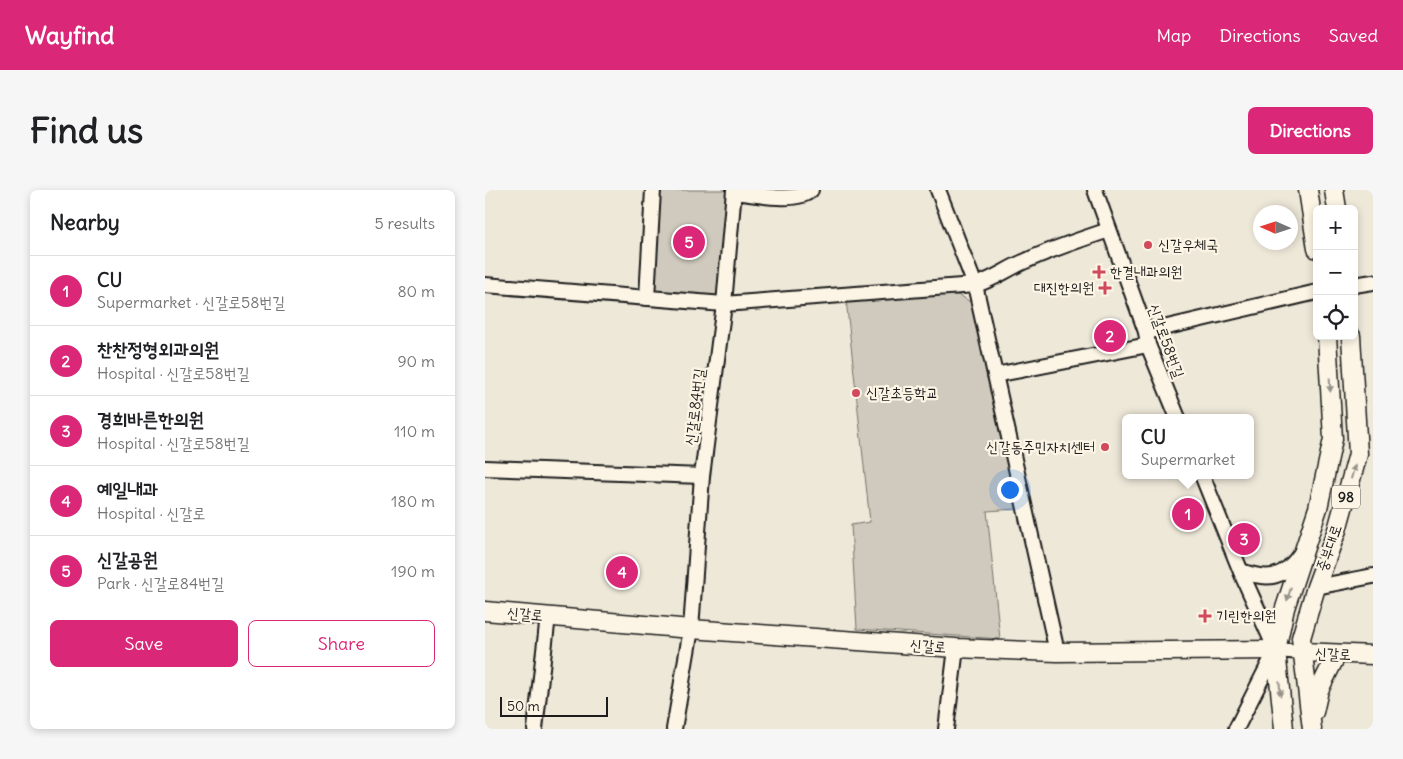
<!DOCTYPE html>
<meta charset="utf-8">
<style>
body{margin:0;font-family:Delius,"Poor Story",sans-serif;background:#f6f6f6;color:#202124}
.controls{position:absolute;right:15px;top:15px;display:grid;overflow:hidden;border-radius:8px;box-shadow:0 2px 8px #0003}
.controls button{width:45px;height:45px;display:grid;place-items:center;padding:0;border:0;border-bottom:1px solid #e0e0e0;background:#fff;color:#202124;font:25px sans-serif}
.compass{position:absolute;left:768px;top:15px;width:45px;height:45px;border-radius:50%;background:#fff;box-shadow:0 2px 8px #0003;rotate:273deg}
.scale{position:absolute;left:15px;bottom:12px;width:108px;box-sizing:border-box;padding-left:5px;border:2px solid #1c1c1c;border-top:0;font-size:14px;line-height:18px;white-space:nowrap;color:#1c1c1c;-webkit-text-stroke:4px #fcf5e5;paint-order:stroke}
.you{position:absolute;left:524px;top:299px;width:18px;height:18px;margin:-12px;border:4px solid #fff;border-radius:50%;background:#1a73e8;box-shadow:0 0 0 8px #1a73e833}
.badge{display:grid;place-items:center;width:32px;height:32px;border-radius:50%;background:#db2777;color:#fff;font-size:16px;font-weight:700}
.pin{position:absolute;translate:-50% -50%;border:2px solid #fff;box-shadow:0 1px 5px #0006}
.popup{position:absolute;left:637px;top:224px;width:132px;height:65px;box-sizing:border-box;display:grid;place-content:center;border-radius:8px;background:#fff;filter:drop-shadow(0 1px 4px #0005);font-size:16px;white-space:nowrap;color:#757577}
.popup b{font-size:19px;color:#202124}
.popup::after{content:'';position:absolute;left:50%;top:100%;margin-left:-10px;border:10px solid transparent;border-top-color:#fff}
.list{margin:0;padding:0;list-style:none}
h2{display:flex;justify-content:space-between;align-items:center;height:65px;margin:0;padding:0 20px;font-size:21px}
h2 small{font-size:16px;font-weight:400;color:#757577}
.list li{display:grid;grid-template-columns:32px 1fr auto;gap:15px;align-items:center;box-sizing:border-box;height:70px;padding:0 20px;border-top:1px solid #e0e0e0}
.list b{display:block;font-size:19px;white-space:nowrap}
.list p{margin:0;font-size:16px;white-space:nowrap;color:#757577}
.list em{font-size:16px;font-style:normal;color:#757577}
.actions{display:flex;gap:10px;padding:15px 20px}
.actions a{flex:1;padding:11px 0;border:1px solid #db2777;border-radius:8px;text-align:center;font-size:18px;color:#db2777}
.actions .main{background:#db2777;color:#fff}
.icon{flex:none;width:28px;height:28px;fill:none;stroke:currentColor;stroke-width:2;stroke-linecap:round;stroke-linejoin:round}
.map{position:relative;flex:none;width:888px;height:539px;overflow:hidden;border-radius:8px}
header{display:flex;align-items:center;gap:30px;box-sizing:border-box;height:70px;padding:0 25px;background:#db2777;color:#fff}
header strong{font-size:24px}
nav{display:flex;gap:28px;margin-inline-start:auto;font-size:18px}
.intro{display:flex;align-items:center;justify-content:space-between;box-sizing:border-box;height:120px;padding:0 30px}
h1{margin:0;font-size:35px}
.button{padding:12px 22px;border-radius:8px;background:#db2777;color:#fff;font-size:18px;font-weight:700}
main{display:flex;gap:30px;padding:0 30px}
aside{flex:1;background:#fff;border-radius:8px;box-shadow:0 2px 8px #0003}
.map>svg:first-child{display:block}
.green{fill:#cfcabd;stroke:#76736c}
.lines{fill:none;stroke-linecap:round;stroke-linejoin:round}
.minor-casing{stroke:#1c1c1c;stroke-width:18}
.major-casing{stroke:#1c1c1c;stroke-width:21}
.minor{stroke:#fcf5e5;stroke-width:14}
.major{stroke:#fcf5e5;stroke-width:18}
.oneway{fill:#97938b}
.poi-dot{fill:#d1495b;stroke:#fcf5e5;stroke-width:2}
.labels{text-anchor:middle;stroke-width:4.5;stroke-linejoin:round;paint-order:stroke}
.shield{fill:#fcf5e5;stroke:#5f5d58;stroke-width:1}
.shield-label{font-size:14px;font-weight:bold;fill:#1c1c1c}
.poi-label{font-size:15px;fill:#1c1c1c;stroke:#fcf5e5;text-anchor:start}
.street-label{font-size:15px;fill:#1c1c1c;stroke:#fcf5e5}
</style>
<header>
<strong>Wayfind</strong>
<nav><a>Map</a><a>Directions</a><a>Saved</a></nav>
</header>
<div class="intro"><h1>Find us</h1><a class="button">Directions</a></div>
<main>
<aside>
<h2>Nearby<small>5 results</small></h2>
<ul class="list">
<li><span class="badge">1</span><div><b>CU</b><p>Supermarket · 신갈로58번길</p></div><em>80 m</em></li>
<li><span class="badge">2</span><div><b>찬찬정형외과의원</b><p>Hospital · 신갈로58번길</p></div><em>90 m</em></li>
<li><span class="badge">3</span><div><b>경희바른한의원</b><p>Hospital · 신갈로58번길</p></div><em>110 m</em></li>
<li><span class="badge">4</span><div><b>예일내과</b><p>Hospital · 신갈로</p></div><em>180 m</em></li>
<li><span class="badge">5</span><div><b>신갈공원</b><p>Park · 신갈로84번길</p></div><em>190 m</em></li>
</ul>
<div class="actions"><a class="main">Save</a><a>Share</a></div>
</aside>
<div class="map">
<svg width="888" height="539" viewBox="0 0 888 539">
<rect width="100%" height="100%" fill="#eee8d9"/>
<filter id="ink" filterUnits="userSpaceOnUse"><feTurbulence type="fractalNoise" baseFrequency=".02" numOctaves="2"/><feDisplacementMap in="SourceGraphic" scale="10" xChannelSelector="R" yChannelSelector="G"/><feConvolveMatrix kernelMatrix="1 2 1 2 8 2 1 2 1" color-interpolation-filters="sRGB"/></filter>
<g filter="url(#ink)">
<g class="green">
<path d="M173,0H241L233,110L168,104Z"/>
<path d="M463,103L476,106L487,113L532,319L502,321L515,449L372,439L366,335L385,332L361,109Z"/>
</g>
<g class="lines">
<defs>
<g id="minor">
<path d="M453,0L490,95L572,462"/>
<path d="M610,0L661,142L663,155L693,228"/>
<path d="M249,2C268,4 312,14 326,0"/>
<path d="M0,95L239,114L490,95C510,89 523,78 543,70C569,58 597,49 624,40"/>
<path d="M869,95L888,92"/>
<path d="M162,108L168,0"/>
<path d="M661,142L832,102"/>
<path d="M510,185L663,155"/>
<path d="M0,278L217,286"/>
<path d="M717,285L758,387L791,460"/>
<path d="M756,381C784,391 798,389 816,363"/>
<path d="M831,397L888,386"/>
<path d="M791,460L817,462"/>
<path d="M50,539L63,426"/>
<path d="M189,539L206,439L217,286L239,114L249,0"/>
<path d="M461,539L471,458"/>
<path d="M751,539L791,460"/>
</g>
<g id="major">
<path d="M823,0L832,59"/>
<path d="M849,0L852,19"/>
<path d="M0,421L206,439L471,458L572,462L791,460"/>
<path d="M817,462L888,465"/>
<path d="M829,522L834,500L852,464"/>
<path d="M799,539L791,460L800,418L833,318L848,249L842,146"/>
<path d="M827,539L816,448L831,397L852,340L873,264L866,146"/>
</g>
</defs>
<use href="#minor" class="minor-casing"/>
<use href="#major" class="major-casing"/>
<use href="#minor" class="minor"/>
<use href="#major" class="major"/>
</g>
<defs><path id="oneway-solid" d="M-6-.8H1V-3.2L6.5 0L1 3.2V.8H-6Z" transform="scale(1.25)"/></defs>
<g class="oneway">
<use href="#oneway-solid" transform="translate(845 195) rotate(87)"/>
<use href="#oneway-solid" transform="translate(868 282) rotate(-74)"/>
<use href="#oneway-solid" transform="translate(804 404) rotate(107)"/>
<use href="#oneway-solid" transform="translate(795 499) rotate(85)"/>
</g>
</g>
<g class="poi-dot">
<circle cx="663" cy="55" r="5"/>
<path d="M611.5 74.5h5v5h5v5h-5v5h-5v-5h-5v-5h5z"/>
<path d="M617.5 90.5h5v5h5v5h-5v5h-5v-5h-5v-5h5z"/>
<circle cx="371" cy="203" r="5"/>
<circle cx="620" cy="257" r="5"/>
<path d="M717.5 418.5h5v5h5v5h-5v5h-5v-5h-5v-5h5z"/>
</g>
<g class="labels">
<rect class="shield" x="847" y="295.5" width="28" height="23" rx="4"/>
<g class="shield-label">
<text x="861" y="312">98</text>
</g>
<g class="poi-label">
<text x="673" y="60">신갈우체국</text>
<text x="625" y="87">한결내과의원</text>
<text x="609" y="103" text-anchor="end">대진한의원</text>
<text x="381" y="208">신갈초등학교</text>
<text x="610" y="262" text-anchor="end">신갈동주민자치센터</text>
<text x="731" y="431">기린한의원</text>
</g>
<g class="street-label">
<text transform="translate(681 151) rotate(70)" y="5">신갈로58번길</text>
<text transform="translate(210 217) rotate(-83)" y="5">신갈로84번길</text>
<text transform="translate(844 358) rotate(-71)" y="5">중부대로</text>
<text transform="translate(40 424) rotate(5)" y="5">신갈로</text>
<text transform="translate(443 456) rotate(4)" y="5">신갈로</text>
<text transform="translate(848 464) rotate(2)" y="5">신갈로</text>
</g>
</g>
</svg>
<div class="controls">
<button>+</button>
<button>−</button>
<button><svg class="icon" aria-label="locate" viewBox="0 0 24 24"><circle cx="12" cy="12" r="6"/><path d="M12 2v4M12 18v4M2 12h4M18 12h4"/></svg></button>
</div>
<svg class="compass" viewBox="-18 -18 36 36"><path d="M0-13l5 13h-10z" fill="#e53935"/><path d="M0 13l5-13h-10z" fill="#757577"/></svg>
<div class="scale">50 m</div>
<div class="you"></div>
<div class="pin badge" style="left:703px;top:324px">1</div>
<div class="popup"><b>CU</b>Supermarket</div>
<div class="pin badge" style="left:625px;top:146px">2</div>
<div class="pin badge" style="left:759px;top:349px">3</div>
<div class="pin badge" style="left:137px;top:382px">4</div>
<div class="pin badge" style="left:204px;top:52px">5</div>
</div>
</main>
